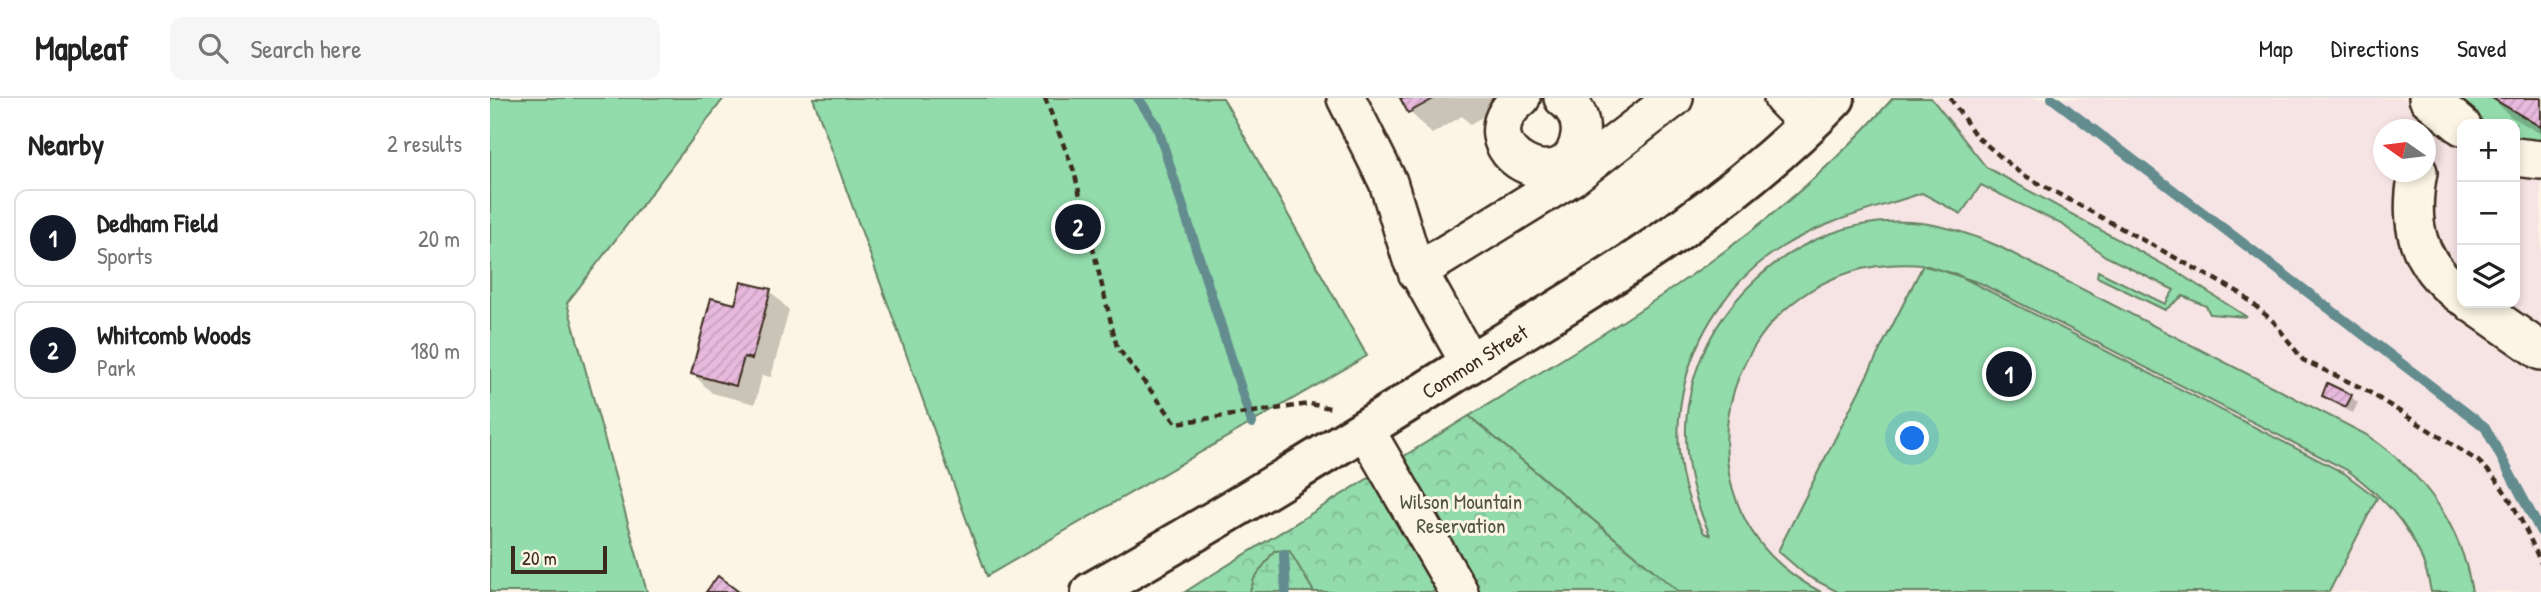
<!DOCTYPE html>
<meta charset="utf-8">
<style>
body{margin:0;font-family:"Patrick Hand",sans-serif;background:#f6f6f6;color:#222}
.controls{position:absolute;right:21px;top:21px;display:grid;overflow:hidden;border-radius:14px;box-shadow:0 4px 10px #0003}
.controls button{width:63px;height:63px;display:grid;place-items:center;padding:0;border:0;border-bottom:2px solid #e0e0e0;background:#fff;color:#222;font:35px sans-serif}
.compass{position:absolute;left:1883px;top:21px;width:63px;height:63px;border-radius:50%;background:#fff;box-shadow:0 4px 10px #0003;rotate:284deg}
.scale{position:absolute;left:21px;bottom:18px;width:96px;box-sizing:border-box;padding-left:7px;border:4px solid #3b2a1e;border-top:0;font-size:19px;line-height:24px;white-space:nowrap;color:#3b2a1e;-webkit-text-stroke:5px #fcf5e5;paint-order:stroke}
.you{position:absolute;left:1423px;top:341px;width:24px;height:24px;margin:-18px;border:5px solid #fff;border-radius:50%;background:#1a73e8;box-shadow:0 0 0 10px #1a73e833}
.badge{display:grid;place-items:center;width:46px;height:46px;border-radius:50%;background:#111827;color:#fff;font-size:23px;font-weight:700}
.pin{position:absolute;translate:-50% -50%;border:4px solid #fff;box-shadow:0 2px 7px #0006}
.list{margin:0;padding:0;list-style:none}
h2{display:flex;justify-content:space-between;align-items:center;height:91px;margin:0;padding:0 28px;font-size:30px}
h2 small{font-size:23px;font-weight:400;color:#767676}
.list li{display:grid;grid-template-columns:46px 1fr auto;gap:21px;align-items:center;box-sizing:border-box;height:98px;margin:0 14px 14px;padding:0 14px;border:2px solid #e0e0e0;border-radius:14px}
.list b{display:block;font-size:26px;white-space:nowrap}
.list p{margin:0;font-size:23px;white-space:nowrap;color:#767676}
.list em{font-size:23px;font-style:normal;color:#767676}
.icon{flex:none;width:38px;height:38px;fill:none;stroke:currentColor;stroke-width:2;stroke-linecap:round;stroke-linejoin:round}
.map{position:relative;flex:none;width:2051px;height:494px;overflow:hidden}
header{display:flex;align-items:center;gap:42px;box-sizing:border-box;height:98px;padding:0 35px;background:#fff;border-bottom:2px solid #e0e0e0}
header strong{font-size:33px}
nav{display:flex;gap:38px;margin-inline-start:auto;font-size:24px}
.search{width:490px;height:63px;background:#f6f6f6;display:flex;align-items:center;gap:18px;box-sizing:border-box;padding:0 24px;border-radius:14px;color:#767676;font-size:26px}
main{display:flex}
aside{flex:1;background:#fff}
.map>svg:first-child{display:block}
.built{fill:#f6e3e3;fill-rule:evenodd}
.green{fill:#92dbab;stroke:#668264;stroke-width:2}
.forest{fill:url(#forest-crowns);stroke:#668264;stroke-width:2}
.wetland{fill:url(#wetland-marsh);stroke:#668264;stroke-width:2}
.shadow{fill:#0003}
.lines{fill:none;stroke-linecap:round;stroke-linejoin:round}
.stream{stroke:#638c8f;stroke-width:10}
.building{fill:url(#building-hatch);stroke:#3b2a1e;stroke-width:2}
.minor-casing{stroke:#3b2a1e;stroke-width:42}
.major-casing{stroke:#3b2a1e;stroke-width:44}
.path{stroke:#3b2a1e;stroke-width:4.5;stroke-dasharray:7 5;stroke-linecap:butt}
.minor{stroke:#fcf5e5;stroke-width:37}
.major{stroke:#fcf5e5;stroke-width:38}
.labels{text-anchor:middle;stroke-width:6;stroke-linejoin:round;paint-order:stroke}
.street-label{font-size:21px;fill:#3b2a1e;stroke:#fcf5e5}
.park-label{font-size:21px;fill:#515641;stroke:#fcf5e5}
</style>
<header>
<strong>Mapleaf</strong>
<div class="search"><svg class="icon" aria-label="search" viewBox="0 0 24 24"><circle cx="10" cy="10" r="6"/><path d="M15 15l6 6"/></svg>Search here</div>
<nav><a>Map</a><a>Directions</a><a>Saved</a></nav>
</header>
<main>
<aside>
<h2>Nearby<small>2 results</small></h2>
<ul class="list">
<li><span class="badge">1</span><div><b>Dedham Field</b><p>Sports</p></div><em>20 m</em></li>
<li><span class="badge">2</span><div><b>Whitcomb Woods</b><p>Park</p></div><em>180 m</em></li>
</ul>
</aside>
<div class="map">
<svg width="2051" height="494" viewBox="0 0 2051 494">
<defs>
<pattern id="forest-crowns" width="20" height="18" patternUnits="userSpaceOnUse" patternTransform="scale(1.75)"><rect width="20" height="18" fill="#92dbab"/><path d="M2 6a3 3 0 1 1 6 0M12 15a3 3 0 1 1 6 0" fill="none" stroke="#7fbc93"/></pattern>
<pattern id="wetland-marsh" width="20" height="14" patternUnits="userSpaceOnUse" patternTransform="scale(1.75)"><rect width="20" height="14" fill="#92dbab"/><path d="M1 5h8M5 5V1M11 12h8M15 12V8" fill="none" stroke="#7fbc93"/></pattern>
<pattern id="building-hatch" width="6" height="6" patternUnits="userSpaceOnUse" patternTransform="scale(1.75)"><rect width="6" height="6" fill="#e7b9dd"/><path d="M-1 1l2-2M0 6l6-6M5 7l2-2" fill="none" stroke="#c79fbd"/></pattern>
</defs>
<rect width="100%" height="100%" fill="#fcf5e5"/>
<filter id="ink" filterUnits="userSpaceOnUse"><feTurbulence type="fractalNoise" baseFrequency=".0143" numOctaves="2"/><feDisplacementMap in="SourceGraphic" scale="14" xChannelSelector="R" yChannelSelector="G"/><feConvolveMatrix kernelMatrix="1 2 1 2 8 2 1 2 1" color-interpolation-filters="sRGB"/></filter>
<g filter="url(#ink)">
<path class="built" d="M1403,0H2051V494H1189L1165,204L1290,113L1350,57ZM1972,26H2025V205H1972ZM1894,32H1936V74H1894Z"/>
<g class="green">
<path d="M0,0H234L77,205L157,494H0Z"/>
<path d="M323,0H733L877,258L497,478Z"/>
<path d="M1403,0H1441L1496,69L1687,174L1757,219L1720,216L1716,208L1693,198L1675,212L1607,179L1608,173L1675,206L1684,192L1615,158L1573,127L1491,87L1471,116L1432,95C1385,111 1333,123 1292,149C1198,208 1158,337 1214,435L1220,437C1204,402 1195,367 1196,328C1201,214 1306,116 1421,124C1452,126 1480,136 1508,148L1875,336C1933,374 1971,425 1982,494H1941C1933,441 1899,402 1857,372L1490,185L1438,168H1434L1466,176L1854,375L1887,400L1839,494H1348L1317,478L1288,453L1433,167C1238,151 1159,406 1331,494H1189L979,318C1133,224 1283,138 1403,0Z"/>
<path d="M1956,0H2002L2051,29V55L2025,48V26H1986Z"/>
</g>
<path class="forest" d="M979,318L1189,494H695L712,483Z"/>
<path class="wetland" d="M799,452L824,494H760L764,481L784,453Z"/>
<g class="shadow">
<path d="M912,0H1025L980,26L972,18L942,36L920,14Z"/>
<path d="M1036,0H1060L1044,9Z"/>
<path d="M2002,0H2051V36L2020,18Z"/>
<path d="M280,193L299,212L281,279L272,277L265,306L222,295L203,276L246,208Z"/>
<path d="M1834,297L1861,298L1868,305L1863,315L1841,304Z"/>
</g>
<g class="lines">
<g class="stream">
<path d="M648,0L667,28L762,325"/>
<path d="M1562,0L1995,329L2051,434"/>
<path d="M794,456L796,494"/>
</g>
</g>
<g class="building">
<path d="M910,0H945L918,15Z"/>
<path d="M2002,0H2051V29Z"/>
<path d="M251,184L281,191L262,261L254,259L246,288L201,276L221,200L245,206Z"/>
<path d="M1837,285L1862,297L1856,309L1832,298Z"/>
<path d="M228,478L249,494H216Z"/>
</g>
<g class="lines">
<defs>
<g id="minor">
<path d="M856,0L898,84L922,162L980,266"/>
<path d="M1031,0C967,51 1081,110 1090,37C1092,21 1085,9 1073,0"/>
<path d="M1293,0L1319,26"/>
<path d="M1938,0L1972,28"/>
<path d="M2025,59L2051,62"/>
<path d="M1928,74C1918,126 1926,165 1972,198"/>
<path d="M927,174L1083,78L1184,0"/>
<path d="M1982,205L2051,253"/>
<path d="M876,333L969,494"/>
</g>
<path id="major" d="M601,494C731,421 856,343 982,264C1114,183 1236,113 1345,0"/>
</defs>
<use href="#minor" class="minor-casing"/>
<use href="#major" class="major-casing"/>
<g class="path">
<path d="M555,0L584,73L627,249L686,325L820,306L840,310"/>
<path d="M1460,0L1485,37L1530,75L1750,195L1784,224L1813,262L1874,291L1988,363C2019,390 2034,428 2051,465"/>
</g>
<use href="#minor" class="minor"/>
<use href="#major" class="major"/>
</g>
</g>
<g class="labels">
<g class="street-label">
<text transform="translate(985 264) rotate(-32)" y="7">Common Street</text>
</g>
<g class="park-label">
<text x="971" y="411">Wilson Mountain<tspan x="971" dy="24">Reservation</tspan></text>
</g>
</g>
</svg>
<div class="controls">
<button>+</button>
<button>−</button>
<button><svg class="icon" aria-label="layers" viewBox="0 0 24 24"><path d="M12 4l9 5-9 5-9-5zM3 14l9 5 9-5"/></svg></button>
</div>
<svg class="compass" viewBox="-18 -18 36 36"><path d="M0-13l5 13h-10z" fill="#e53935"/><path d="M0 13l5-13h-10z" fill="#767676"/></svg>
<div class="scale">20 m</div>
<div class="you"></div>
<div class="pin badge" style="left:1519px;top:276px">1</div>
<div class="pin badge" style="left:588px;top:129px">2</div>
</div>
</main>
